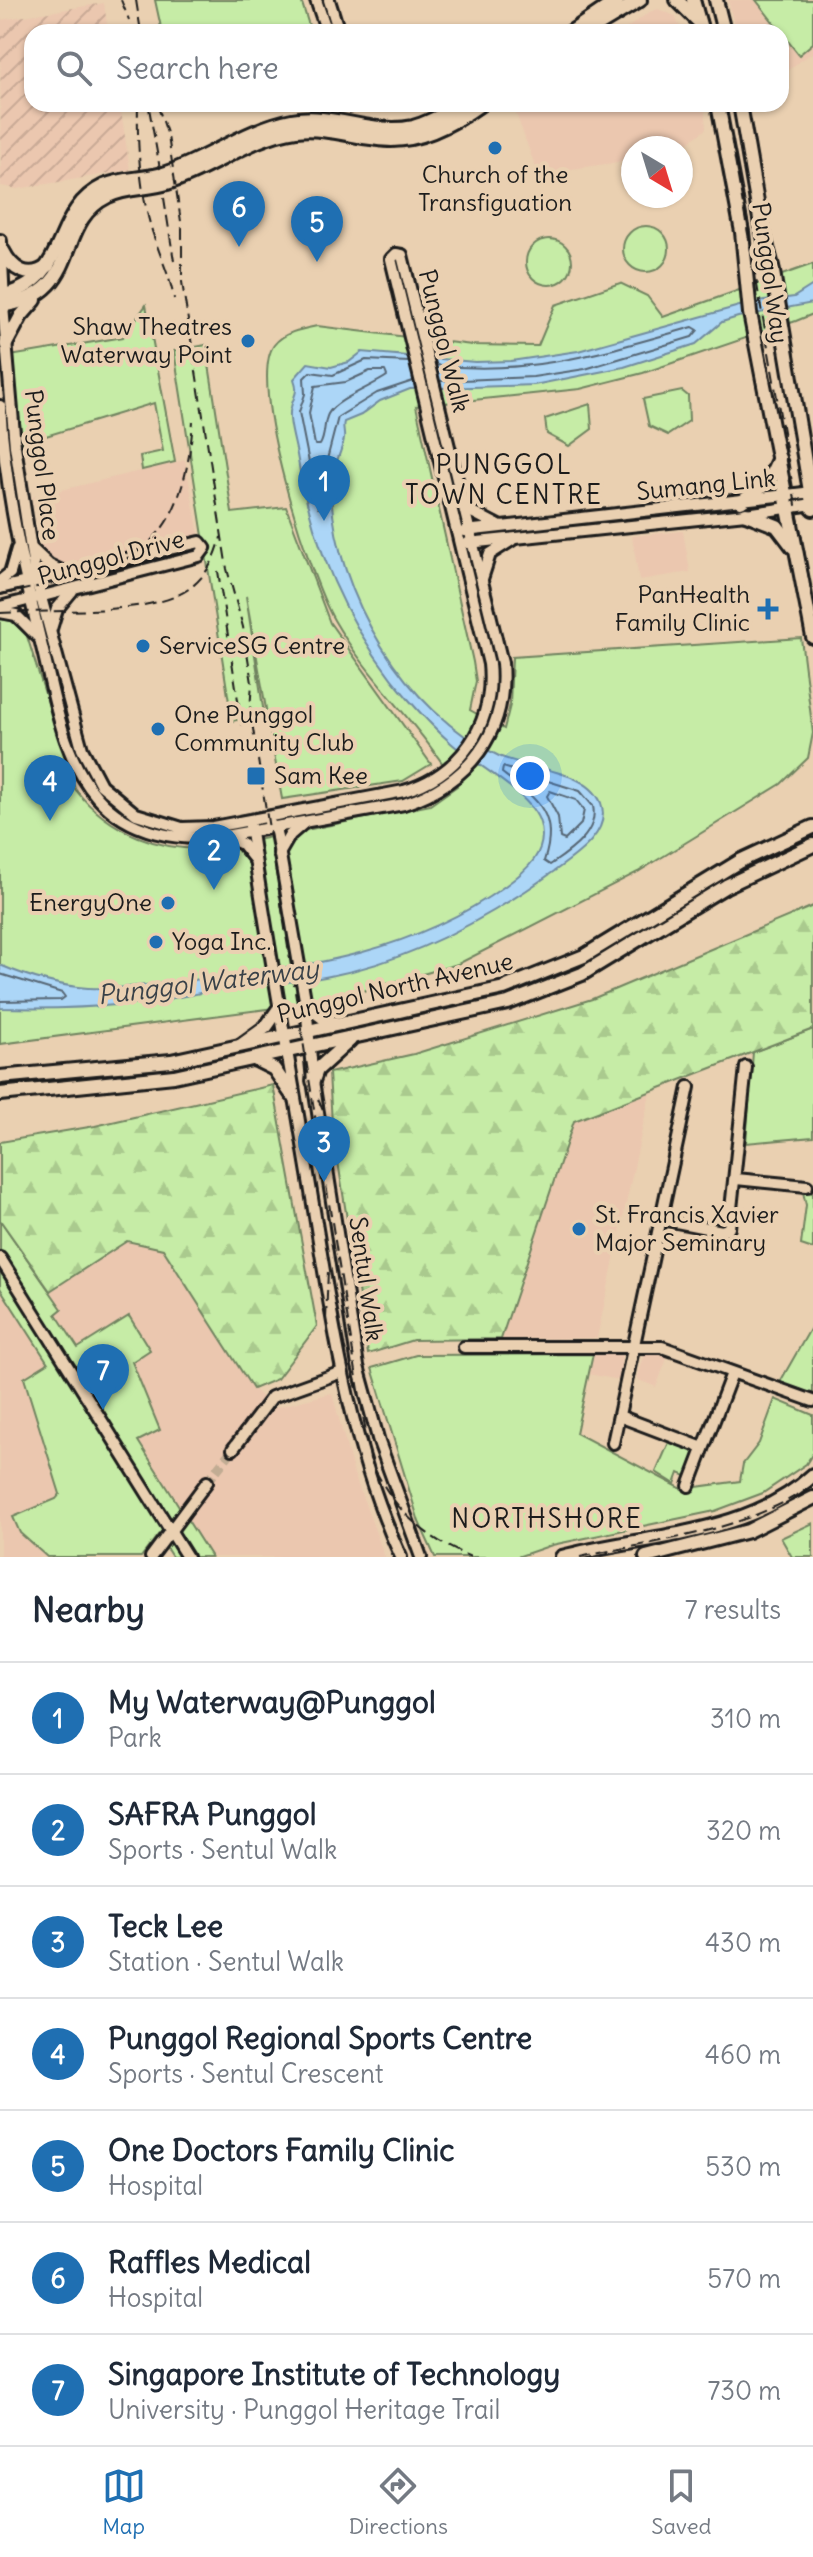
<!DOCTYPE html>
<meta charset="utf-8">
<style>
body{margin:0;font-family:Delius,sans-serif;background:#f6f6f7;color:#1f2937}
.compass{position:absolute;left:621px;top:136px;width:72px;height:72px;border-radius:50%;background:#fff;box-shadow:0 2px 6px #0004;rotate:142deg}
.you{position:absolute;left:530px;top:776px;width:28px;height:28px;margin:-20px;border:6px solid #fff;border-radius:50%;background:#1a73e8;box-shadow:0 0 0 12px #1a73e833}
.badge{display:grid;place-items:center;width:52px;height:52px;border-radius:50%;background:#1f6fb2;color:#fff;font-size:26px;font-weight:700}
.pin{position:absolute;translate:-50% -66px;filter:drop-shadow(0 2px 4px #0008)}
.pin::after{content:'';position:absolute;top:42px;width:28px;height:24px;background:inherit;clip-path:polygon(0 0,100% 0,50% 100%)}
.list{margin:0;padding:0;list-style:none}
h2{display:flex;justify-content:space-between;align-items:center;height:104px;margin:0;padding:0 32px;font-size:34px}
h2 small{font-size:26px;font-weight:400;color:#747a83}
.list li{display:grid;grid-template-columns:52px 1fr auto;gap:24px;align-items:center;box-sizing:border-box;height:112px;padding:0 32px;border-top:2px solid #e0e1e3}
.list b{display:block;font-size:30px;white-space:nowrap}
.list p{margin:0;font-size:26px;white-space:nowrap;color:#747a83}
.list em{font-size:26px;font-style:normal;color:#747a83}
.icon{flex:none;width:44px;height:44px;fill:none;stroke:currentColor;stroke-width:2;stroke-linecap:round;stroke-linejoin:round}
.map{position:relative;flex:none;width:813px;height:1557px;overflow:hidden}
.search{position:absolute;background:#fff;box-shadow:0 2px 6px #0004;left:24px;right:24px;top:24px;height:88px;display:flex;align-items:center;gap:20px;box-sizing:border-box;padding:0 28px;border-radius:24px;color:#747a83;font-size:30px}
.sheet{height:888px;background:#fff}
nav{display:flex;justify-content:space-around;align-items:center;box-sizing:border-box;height:112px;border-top:2px solid #e0e1e3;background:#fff;font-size:22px;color:#747a83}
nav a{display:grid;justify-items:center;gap:4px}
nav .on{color:#1f6fb2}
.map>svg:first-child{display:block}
.built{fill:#ebc7af}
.industrial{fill:url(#industrial-furrows)}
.green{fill:#c6eca6;stroke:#718461;stroke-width:2}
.forest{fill:url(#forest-firs);stroke:#718461;stroke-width:2}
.water{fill:#acd6f7;stroke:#728c9f;stroke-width:2}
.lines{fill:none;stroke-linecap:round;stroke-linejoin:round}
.shore{stroke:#566674;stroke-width:2}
.minor-tunnel{stroke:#c1ac93;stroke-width:10;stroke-dasharray:10 5;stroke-linecap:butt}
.minor-casing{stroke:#1c1c1c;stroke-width:16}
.major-casing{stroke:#1c1c1c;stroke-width:18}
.minor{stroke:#ead0b1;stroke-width:10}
.major{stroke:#ead0b1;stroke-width:12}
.rail{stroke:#1c1c1c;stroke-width:2;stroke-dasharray:12 6;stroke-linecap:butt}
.poi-dot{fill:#1f6fb2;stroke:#ead0b1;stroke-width:3}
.labels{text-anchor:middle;stroke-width:8;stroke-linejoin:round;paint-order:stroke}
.poi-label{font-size:24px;fill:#1c1c1c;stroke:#ead0b1;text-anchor:start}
.street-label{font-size:24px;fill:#1c1c1c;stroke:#ead0b1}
.neighbourhood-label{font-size:26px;letter-spacing:2px;fill:#1c1c1c;stroke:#ead0b1}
.water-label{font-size:26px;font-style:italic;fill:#394148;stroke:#ead0b1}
</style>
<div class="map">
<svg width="813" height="1557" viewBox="0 0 813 1557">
<defs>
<pattern id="industrial-furrows" width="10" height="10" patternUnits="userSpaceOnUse" patternTransform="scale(2)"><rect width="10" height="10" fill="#ebc7af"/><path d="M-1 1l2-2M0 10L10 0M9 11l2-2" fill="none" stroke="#c9aa96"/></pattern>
<pattern id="forest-firs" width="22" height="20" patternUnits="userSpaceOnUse" patternTransform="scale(2)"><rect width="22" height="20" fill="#c6eca6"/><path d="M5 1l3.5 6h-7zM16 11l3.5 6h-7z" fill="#aaca8e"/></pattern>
</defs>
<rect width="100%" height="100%" fill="#ead0b1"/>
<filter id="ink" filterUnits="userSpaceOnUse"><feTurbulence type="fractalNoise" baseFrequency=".0125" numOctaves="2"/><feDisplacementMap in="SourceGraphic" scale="16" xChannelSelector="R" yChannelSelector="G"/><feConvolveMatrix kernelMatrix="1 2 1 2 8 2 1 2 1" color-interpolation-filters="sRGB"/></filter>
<g filter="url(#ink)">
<g class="built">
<path d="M728,0H813V52L781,75V32H736Z"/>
<path d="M658,9L675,16L682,32H622L649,12Z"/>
<path d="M528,104H704L706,129L681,148H633V160L538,174L515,111Z"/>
<path d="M185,460L199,535L67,569L49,560L41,546L33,497Z"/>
<path d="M683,531L690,572L639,580L632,536Z"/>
<path d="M650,1093L597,1338L501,1339L574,1121Z"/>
<path d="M128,1241L163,1249L253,1389L274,1408L332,1393L354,1474L385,1557H211L179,1506L141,1557H0V1288L16,1312Z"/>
<path d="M593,1354H622L619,1380L589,1374Z"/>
<path d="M644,1354L668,1356L656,1387L636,1379Z"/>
</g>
<path class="industrial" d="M104,3L108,32H32V104H120L130,170L17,189L1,186L0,20Z"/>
<g class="green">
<path d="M155,0H301L311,32H162Z"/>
<path d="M756,0H813V43L799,55Z"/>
<circle cx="646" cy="249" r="23"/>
<circle cx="549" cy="262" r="23"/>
<path d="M813,264V314L796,321L643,373L580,389L416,406L473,662L476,681L470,710L504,729L510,705L512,657L801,638L813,733L808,758L781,784L638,872L458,964L328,1001L0,1044V619L11,621L26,633L75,789C109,833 162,853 216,848L430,805L457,786C422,727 368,679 334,620C310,579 246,382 274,345C284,332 302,329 317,326L472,345L538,346L555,305L620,283L647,296L663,317Z"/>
<path d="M146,305L175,462L142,470L140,456L163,451L154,403L23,443L10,356L123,337Z"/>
<path d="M206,345L232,513L286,507L330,623L431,764L403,781L282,799L246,596L264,714L232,721L174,351Z"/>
<path d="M682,391L688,396L689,421L668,435L649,426L643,399Z"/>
<path d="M590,404L592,429L569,446L547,434L545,419Z"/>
<path d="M813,1029V1137L746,1143L753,1052Z"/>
<path d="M803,1192L813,1193V1249L801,1245L806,1205Z"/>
<path d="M0,1220L62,1309L56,1314L78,1348L129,1316L150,1350L132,1362L160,1430L138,1441L211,1557H172L158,1535L141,1557H47L20,1533L13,1517L56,1499L60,1494L24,1378L48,1363L0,1288Z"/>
<path d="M813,1324V1396L780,1382Z"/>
<path d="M593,1354L576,1433L682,1489L740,1481L743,1464L759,1443L775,1399L813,1415V1453L806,1464L763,1493L715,1511L552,1545L517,1557H435L419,1522L372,1368L416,1355Z"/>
<path d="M670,1440L693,1448L697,1454L688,1477L679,1473L675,1484L656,1472Z"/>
<path d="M813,1523V1557H792L781,1538Z"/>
</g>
<g class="forest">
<path d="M813,906V1029L574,1121L501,1339L413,1340L368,1354L332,1123L329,1073L414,1054L592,999Z"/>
<path d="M273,1085L317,1326L277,1379L253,1389L163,1249L127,1241L50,1291L0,1220V1142L95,1126Z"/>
</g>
<path class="water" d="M813,285V303L738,317L722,322L696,344L624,367L534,385L410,389L380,401L361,415L344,422C342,428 345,434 344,439C340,458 330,471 331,491C335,594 405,712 499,756C528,769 587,769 601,803C612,833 574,857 553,872C486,920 412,960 330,976C291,984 249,983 210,991C142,1006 70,1010 0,1008V965C28,977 58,986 88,988C127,990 164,982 202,979C310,968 415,951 505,886C526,871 549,852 540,823C532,794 474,764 451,743C436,730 422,715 409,700C348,630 312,545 297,455C295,442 287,419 291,407C294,395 299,392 294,379L308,363L331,367L349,362L362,352L475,362L511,361L578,351L750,303L794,297Z"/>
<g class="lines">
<g class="shore">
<path d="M409,362L366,360L333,375L310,372L304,378L305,394L299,412L318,508L324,505L323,475L338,417L377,393L413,381"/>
<path d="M436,365C530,376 604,352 693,327L698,330L692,337L585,369L533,377L440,381"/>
<path d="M370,371H385L387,376C373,386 335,400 328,414C323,424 326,435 320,445H315L309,413L315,386L346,382Z"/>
<path d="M503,767L580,791L593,806C599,833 569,852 550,865L544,861C560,814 537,799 502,773Z"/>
<path d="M550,791L576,800L584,810L581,824L565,840L560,838L558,817L547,796Z"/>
<path d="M0,974L62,993L65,997L61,1000L0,1001"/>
</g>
<path class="minor-tunnel" d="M207,1482L233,1449"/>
<defs>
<g id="minor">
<path d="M316,0L327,32"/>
<path d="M329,0L339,32"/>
<path d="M0,406C5,489 23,570 43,651C55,700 63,758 97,797C129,834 179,842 225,836L404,804C468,783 508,733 502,663L402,255L396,254L391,259L489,664C495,724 461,774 404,791L213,827L182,828L136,814L101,785L82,749L35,575L15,446L3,306"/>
<path d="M464,501L472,512L499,526"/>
<path d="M465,531L813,492"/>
<path d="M468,543L746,514L813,504"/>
<path d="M32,549L49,565L70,575"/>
<path d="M482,579L490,554L512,540"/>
<path d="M0,581L10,573L17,549"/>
<path d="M0,588L200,542L205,548L199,556L0,607"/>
<path d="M0,612L16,615L39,638"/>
<path d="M51,629L57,609L72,591"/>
<path d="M269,822L276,832L306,1005L313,1081L358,1366L379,1442L421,1557"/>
<path d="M250,826C268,946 290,1066 310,1186C331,1312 347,1440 401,1557"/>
<path d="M225,836L242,844L254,859"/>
<path d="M279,854L290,835L305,822"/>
<path d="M736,1179L807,1186"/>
<path d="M661,1219L722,1231L729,1228L746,1067"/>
<path d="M0,1258L187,1557"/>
<path d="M464,1347H662L813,1401"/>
<path d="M619,1416L703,1448"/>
<path d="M613,1443L689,1087"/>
<path d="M233,1449L272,1397L342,1372"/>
<path d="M689,1486L732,1373"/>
<path d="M151,1557L207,1482"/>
</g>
<g id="major">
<path d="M677,0L697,20"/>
<path d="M693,0L702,32"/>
<path d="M716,0L724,32"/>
<path d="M571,32L618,0"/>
<path d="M587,32L640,0"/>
<path d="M718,104L742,232L750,313L813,637"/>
<path d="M740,104L761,225L772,266L813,509"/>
<path d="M0,241L3,302"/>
<path d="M3,251C12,269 28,281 48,266"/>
<path d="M0,296C72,281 49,212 104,186C124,177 148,180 169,172C210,157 250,128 292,120C333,112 373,136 413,127C429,123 448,112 463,104"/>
<path d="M0,306C87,294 51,224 108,196C125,187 149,189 167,183C211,170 251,136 296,130C329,126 360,140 392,140C424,140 456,122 481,104"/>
<path d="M6,344L21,316L35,300"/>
<path d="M741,502L767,483L779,458"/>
<path d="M746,514L777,526L793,547"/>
<path d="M306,1005L329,1022L341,1024"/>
<path d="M241,1045L266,1027L278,1010"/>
<path d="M256,1060L274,1069L292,1095"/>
<path d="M0,1077L171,1061L504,988L584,956L740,861L813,827"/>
<path d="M313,1081L317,1070L350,1040"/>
<path d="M0,1094L174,1076L508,1003L582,974L726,886L813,845"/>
<path d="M562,1557C643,1535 749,1536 813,1475"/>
<path d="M646,1557L748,1531L813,1498"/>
</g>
</defs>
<use href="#minor" class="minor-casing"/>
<use href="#major" class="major-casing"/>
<use href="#minor" class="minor"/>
<use href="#major" class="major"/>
<g class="rail">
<path d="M121,0L129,20"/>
<path d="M136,0L141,32"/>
<path d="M701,0L710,32"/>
<path d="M138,104C137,146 140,194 153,234C160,256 170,276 174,299"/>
<path d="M157,104L168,136L182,228V282L227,569L243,627L252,683L250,710L370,1459C391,1507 423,1538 471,1557"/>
<path d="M725,104L813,601"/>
<path d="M149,108L160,169"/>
<path d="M164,198L174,261"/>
<path d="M218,571L242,726"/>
<path d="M0,595C123,568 182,563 193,421"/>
<path d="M0,613C46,610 140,614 178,595C202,584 215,562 221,537"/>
<path d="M318,1099L330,1127"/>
<path d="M326,1320L328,1270"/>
<path d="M580,1557C660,1540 744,1532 813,1485"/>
</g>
</g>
</g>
<g class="poi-dot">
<circle cx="495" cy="148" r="8"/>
<circle cx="248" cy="341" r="8"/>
<path d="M764 597h8v8h8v8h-8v8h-8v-8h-8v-8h8z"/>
<circle cx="143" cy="646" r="8"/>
<circle cx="158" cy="729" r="8"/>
<rect x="246" y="766" width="20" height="20" rx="4"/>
<circle cx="168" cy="903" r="8"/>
<circle cx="156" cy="942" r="8"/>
<circle cx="579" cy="1229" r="8"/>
</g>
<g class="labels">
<g class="poi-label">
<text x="495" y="183" text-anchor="middle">Church of the<tspan x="495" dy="28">Transfiguation</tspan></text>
<text x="232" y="335" text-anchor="end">Shaw Theatres<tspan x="232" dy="28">Waterway Point</tspan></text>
<text x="750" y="603" text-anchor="end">PanHealth<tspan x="750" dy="28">Family Clinic</tspan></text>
<text x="159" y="654">ServiceSG Centre</text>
<text x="174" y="723">One Punggol<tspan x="174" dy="28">Community Club</tspan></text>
<text x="274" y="784">Sam Kee</text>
<text x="152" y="911" text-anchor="end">EnergyOne</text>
<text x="172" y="950">Yoga Inc.</text>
<text x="595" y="1223">St. Francis Xavier<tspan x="595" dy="28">Major Seminary</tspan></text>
</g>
<g class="street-label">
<text transform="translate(770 273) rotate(82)" y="8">Punggol Way</text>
<text transform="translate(444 341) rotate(76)" y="8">Punggol Walk</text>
<text transform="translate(42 465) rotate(83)" y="8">Punggol Place</text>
<text transform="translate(706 485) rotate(-6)" y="8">Sumang Link</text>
<text transform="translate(111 558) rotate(-15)" y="8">Punggol Drive</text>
<text transform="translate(395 988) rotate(-13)" y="8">Punggol North Avenue</text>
<text transform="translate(366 1279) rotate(82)" y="8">Sentul Walk</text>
</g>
<g class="neighbourhood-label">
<text x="504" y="474">PUNGGOL<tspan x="504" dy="30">TOWN CENTRE</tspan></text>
<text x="547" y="1528">NORTHSHORE</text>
</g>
<g class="water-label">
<text transform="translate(208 982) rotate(-7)" y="9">Punggol Waterway</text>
</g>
</g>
</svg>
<svg class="compass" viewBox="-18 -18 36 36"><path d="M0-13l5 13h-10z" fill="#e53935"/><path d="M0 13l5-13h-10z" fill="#747a83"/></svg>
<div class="you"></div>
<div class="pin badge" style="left:324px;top:521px">1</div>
<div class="pin badge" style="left:214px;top:890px">2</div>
<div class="pin badge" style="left:324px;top:1182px">3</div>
<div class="pin badge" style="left:50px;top:821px">4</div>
<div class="pin badge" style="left:317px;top:262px">5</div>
<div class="pin badge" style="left:239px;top:247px">6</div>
<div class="pin badge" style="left:103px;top:1410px">7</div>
<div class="search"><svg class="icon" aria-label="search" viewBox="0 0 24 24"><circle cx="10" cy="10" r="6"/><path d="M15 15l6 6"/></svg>Search here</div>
</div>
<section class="sheet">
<h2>Nearby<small>7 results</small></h2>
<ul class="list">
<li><span class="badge">1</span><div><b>My Waterway@Punggol</b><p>Park</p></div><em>310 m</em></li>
<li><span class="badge">2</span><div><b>SAFRA Punggol</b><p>Sports · Sentul Walk</p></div><em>320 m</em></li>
<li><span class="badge">3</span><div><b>Teck Lee</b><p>Station · Sentul Walk</p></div><em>430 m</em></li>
<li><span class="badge">4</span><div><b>Punggol Regional Sports Centre</b><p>Sports · Sentul Crescent</p></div><em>460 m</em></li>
<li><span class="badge">5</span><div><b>One Doctors Family Clinic</b><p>Hospital</p></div><em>530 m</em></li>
<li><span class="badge">6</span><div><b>Raffles Medical</b><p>Hospital</p></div><em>570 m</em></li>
<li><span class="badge">7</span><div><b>Singapore Institute of Technology</b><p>University · Punggol Heritage Trail</p></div><em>730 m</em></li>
</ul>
</section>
<nav>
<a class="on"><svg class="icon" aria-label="map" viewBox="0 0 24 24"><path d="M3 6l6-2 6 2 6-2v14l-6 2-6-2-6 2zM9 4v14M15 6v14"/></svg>Map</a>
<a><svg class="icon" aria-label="directions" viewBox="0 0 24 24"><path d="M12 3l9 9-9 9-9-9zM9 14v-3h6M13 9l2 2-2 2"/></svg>Directions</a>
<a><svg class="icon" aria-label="saved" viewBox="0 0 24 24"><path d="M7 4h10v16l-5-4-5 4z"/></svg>Saved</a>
</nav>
